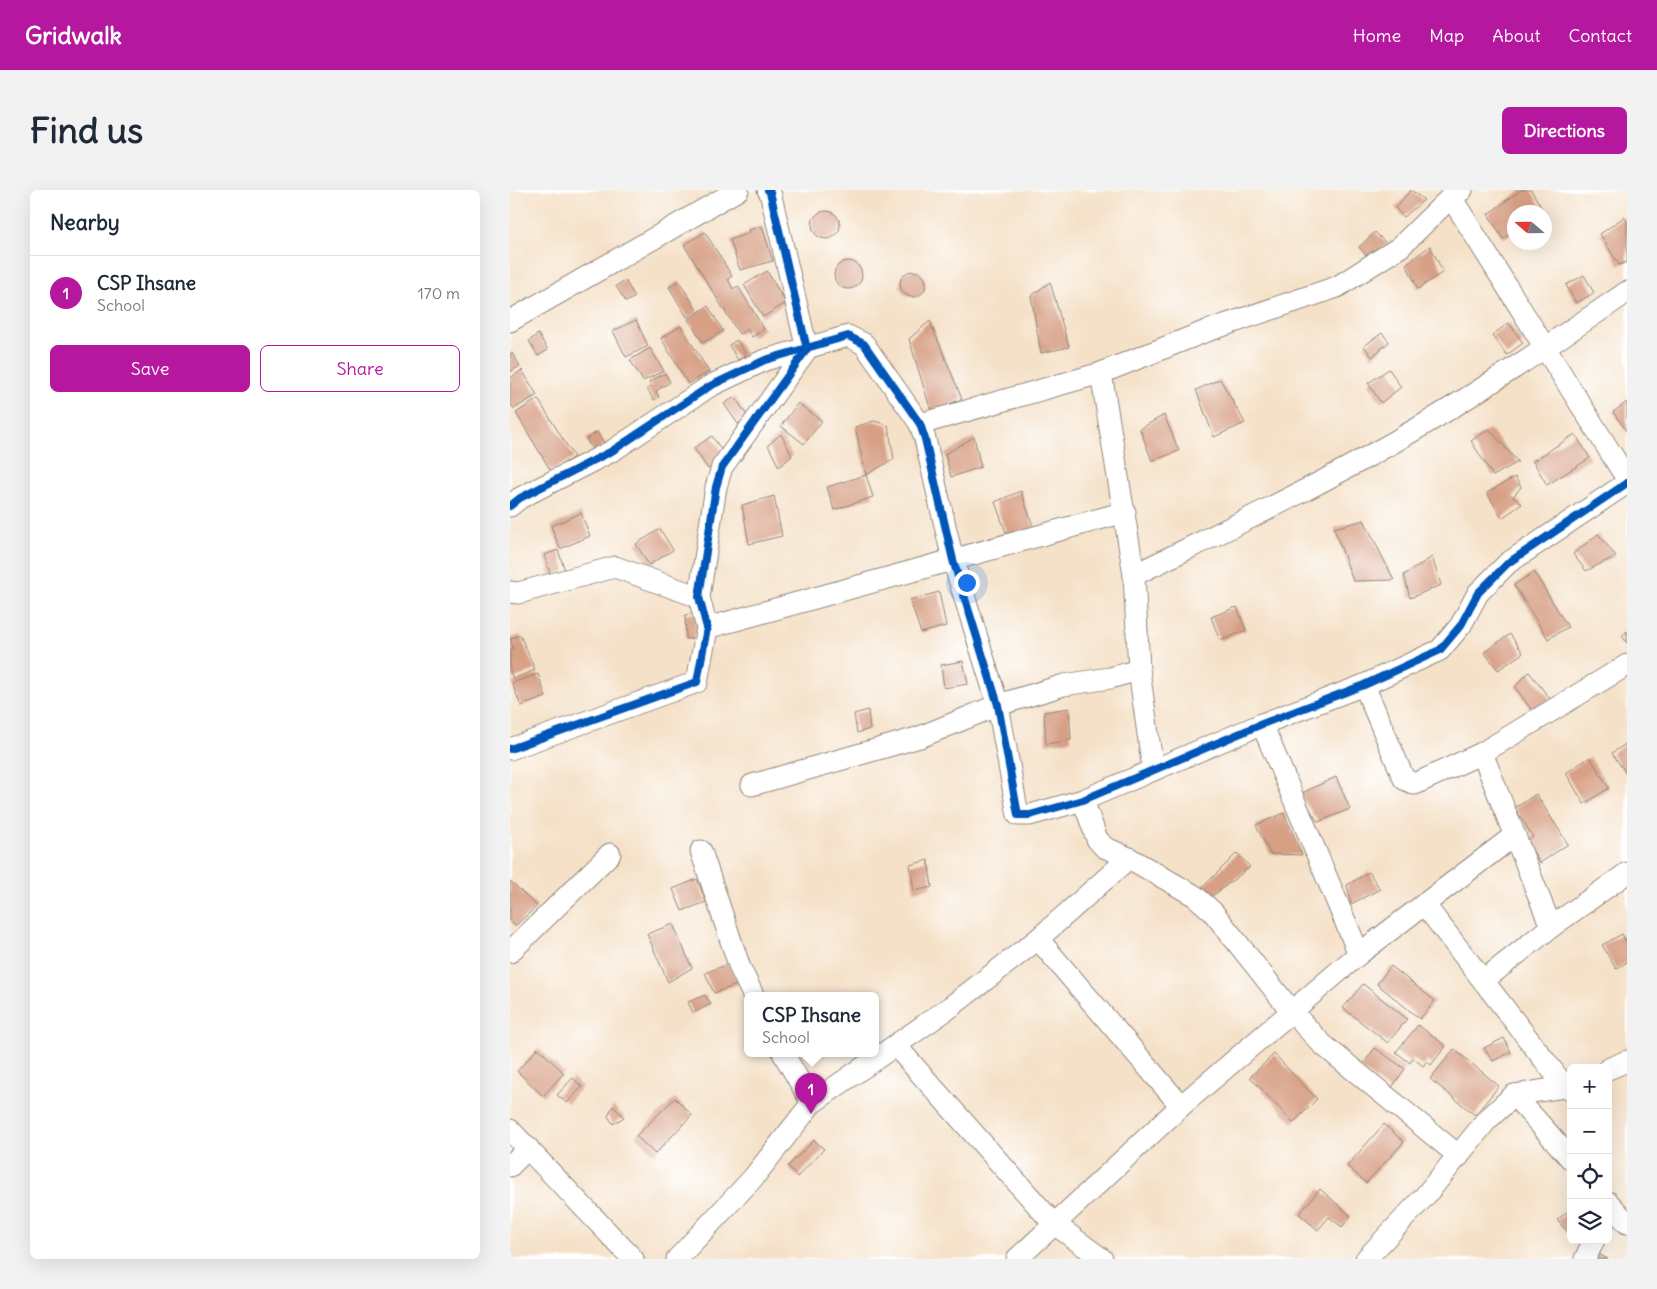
<!DOCTYPE html>
<meta charset="utf-8">
<style>
body{margin:0;font-family:Delius,sans-serif;background:#f2f2f3;color:#1f2937}
.controls{position:absolute;right:15px;bottom:15px;display:grid;overflow:hidden;border-radius:8px;box-shadow:0 5px 20px #0002}
.controls button{width:45px;height:45px;display:grid;place-items:center;padding:0;border:0;border-bottom:1px solid #e0e1e3;background:#fff;color:#1f2937;font:25px sans-serif}
.compass{position:absolute;left:997px;top:15px;width:45px;height:45px;border-radius:50%;background:#fff;box-shadow:0 5px 20px #0002;rotate:290deg}
.you{position:absolute;left:456px;top:392px;width:18px;height:18px;margin:-12px;border:4px solid #fff;border-radius:50%;background:#1a73e8;box-shadow:0 0 0 8px #1a73e833}
.badge{display:grid;place-items:center;width:32px;height:32px;border-radius:50%;background:#b5179e;color:#fff;font-size:16px;font-weight:700}
.pin{position:absolute;translate:-50% -41px;filter:drop-shadow(0 1px 2px #0008)}
.pin::after{content:'';position:absolute;top:26px;width:18px;height:15px;background:inherit;clip-path:polygon(0 0,100% 0,50% 100%)}
.popup{position:absolute;left:234px;top:802px;width:135px;height:65px;box-sizing:border-box;display:grid;place-content:center;border-radius:8px;background:#fff;filter:drop-shadow(0 1px 4px #0005);font-size:16px;white-space:nowrap;color:#747a83}
.popup b{font-size:19px;color:#1f2937}
.popup::after{content:'';position:absolute;left:50%;top:100%;margin-left:-10px;border:10px solid transparent;border-top-color:#fff}
.list{margin:0;padding:0;list-style:none}
h2{display:flex;justify-content:space-between;align-items:center;height:65px;margin:0;padding:0 20px;font-size:21px}
h2 small{font-size:16px;font-weight:400;color:#747a83}
.list li{display:grid;grid-template-columns:32px 1fr auto;gap:15px;align-items:center;box-sizing:border-box;height:75px;padding:0 20px;border-top:1px solid #e0e1e3}
.list b{display:block;font-size:19px;white-space:nowrap}
.list p{margin:0;font-size:16px;white-space:nowrap;color:#747a83}
.list em{font-size:16px;font-style:normal;color:#747a83}
.actions{display:flex;gap:10px;padding:15px 20px}
.actions a{flex:1;padding:11px 0;border:1px solid #b5179e;border-radius:8px;text-align:center;font-size:18px;color:#b5179e}
.actions .main{background:#b5179e;color:#fff}
.icon{flex:none;width:28px;height:28px;fill:none;stroke:currentColor;stroke-width:2;stroke-linecap:round;stroke-linejoin:round}
.map{position:relative;flex:none;width:1117px;height:1069px;overflow:hidden;border-radius:8px}
header{display:flex;align-items:center;gap:30px;box-sizing:border-box;height:70px;padding:0 25px;background:#b5179e;color:#fff}
header strong{font-size:24px}
nav{display:flex;gap:28px;margin-inline-start:auto;font-size:18px}
.intro{display:flex;align-items:center;justify-content:space-between;box-sizing:border-box;height:120px;padding:0 30px}
h1{margin:0;font-size:35px}
.button{padding:12px 22px;border-radius:8px;background:#b5179e;color:#fff;font-size:18px;font-weight:700}
main{display:flex;gap:30px;padding:0 30px}
aside{flex:1;background:#fff;border-radius:8px;box-shadow:0 5px 20px #0002}
.map>svg:first-child{display:block}
.building{fill:#d79f84}
.lines{fill:none;stroke-linecap:round;stroke-linejoin:round}
.minor-casing{stroke:#90867a;stroke-width:23}
.minor{stroke:#fff;stroke-width:21}
.cycleway-casing{stroke:#fff;stroke-width:11}
.cycleway{stroke:#0057b8;stroke-width:8}
</style>
<header>
<strong>Gridwalk</strong>
<nav><a>Home</a><a>Map</a><a>About</a><a>Contact</a></nav>
</header>
<div class="intro"><h1>Find us</h1><a class="button">Directions</a></div>
<main>
<aside>
<h2>Nearby<small></small></h2>
<ul class="list">
<li><span class="badge">1</span><div><b>CSP Ihsane</b><p>School</p></div><em>170 m</em></li>
</ul>
<div class="actions"><a class="main">Save</a><a>Share</a></div>
</aside>
<div class="map">
<svg width="1117" height="1069" viewBox="0 0 1117 1069">
<rect width="100%" height="100%" fill="#fff"/>
<filter id="ink" filterUnits="userSpaceOnUse"><feTurbulence type="fractalNoise" baseFrequency=".02" numOctaves="2"/><feDisplacementMap in="SourceGraphic" scale="10" xChannelSelector="R" yChannelSelector="G"/><feConvolveMatrix kernelMatrix="1 2 1 2 8 2 1 2 1" color-interpolation-filters="sRGB"/></filter>
<filter id="wash" filterUnits="userSpaceOnUse"><feTurbulence type="fractalNoise" baseFrequency=".0096" numOctaves="4" result="noise"/><feDisplacementMap in="SourceGraphic" scale="20" xChannelSelector="R" yChannelSelector="G"/><feGaussianBlur stdDeviation="1.12" result="paint"/><feColorMatrix in="noise" values="0 0 0 0 0 0 0 0 0 0 0 0 0 0 0 0 0 1.4 0 .05"/><feComposite in="paint" operator="in"/></filter>
<g filter="url(#wash)">
<rect width="100%" height="100%" fill="#f5e1c8"/>
<g id="blocks">
<g class="building">
<path d="M901,0L914,10L894,27L885,18Z"/>
<path d="M1011,0H1021L1034,22H1004V42L993,49L978,24Z"/>
<circle cx="316" cy="35" r="14"/>
<path d="M1114,27L1117,31V72L1109,75L1090,44Z"/>
<path d="M252,36L263,71L230,80L220,50L239,43L238,40Z"/>
<path d="M195,42L222,86L218,89L223,99L228,96L254,139L242,147L237,139L229,144L174,55Z"/>
<path d="M865,42L877,54L860,70L849,57Z"/>
<path d="M920,56L933,82L908,99L896,74Z"/>
<circle cx="338" cy="85" r="14"/>
<circle cx="403" cy="94" r="13"/>
<path d="M257,81L276,113L253,127L234,95Z"/>
<path d="M1074,85L1084,103L1066,113L1056,95Z"/>
<path d="M115,90L125,107L116,112L106,96Z"/>
<path d="M169,91L187,120L177,127L159,97Z"/>
<path d="M540,92L559,157L531,163L521,106Z"/>
<path d="M198,116L213,141L193,153L178,129Z"/>
<path d="M126,130L138,156L116,167L103,141Z"/>
<path d="M420,131L452,209L421,221L399,149Z"/>
<path d="M999,133L1013,153L997,165L982,145Z"/>
<path d="M171,136L199,182L178,194L151,148Z"/>
<path d="M872,143L879,152L862,167L854,156Z"/>
<path d="M28,144L38,160L28,166L19,151Z"/>
<path d="M227,150L236,165L228,170L219,155Z"/>
<path d="M140,158L154,181L133,191L120,170Z"/>
<path d="M2,163L10,176L0,182V164Z"/>
<path d="M879,179L891,197L871,213L858,193Z"/>
<path d="M12,180L27,205L4,219L0,212V188Z"/>
<path d="M155,183L160,192L146,201L149,207L144,210L137,199L141,196L139,192Z"/>
<path d="M710,189L735,233L704,247L686,200Z"/>
<path d="M225,207L238,227L228,234L214,214Z"/>
<path d="M28,209L64,267L41,281L6,223Z"/>
<path d="M1117,212V242L1103,222Z"/>
<path d="M288,213L312,231L294,254L271,236Z"/>
<path d="M654,225L669,261L642,271L630,239Z"/>
<path d="M364,231L378,235L384,269L356,285L363,307L324,320L317,297L356,285L345,237Z"/>
<path d="M979,239L1008,272L983,286L961,251Z"/>
<path d="M87,242L95,254L84,262L76,249Z"/>
<path d="M271,244L282,266L269,277L258,255Z"/>
<path d="M1065,244L1080,268L1037,295L1023,271Z"/>
<path d="M202,246L216,267L198,279L184,258Z"/>
<path d="M464,247L471,277L441,287L435,264Z"/>
<path d="M1005,287L1011,297L1003,307L1012,314L992,328L977,303Z"/>
<path d="M511,301L525,342L499,351L485,312Z"/>
<path d="M264,306L272,346L239,354L232,315Z"/>
<path d="M71,323L80,346L50,359L41,336Z"/>
<path d="M854,330L884,390L843,391L824,338Z"/>
<path d="M150,339L163,360L139,375L126,354Z"/>
<path d="M1088,344L1106,366L1076,381L1063,364Z"/>
<path d="M48,360L55,381L41,386L34,365Z"/>
<path d="M922,367L931,395L900,408L894,385Z"/>
<path d="M1024,382L1058,437L1038,449L1004,395Z"/>
<path d="M429,402L436,436L411,443L400,410Z"/>
<path d="M727,417L736,440L710,451L701,427Z"/>
<path d="M186,423L185,448L176,449L175,425Z"/>
<path d="M1117,441V453L1112,446Z"/>
<path d="M1000,444L1013,463L988,480L974,462Z"/>
<path d="M10,445L25,480L3,489L0,481V461L3,459L0,449Z"/>
<path d="M453,471L458,494L434,498L431,475Z"/>
<path d="M1019,482L1041,510L1023,522L1005,497Z"/>
<path d="M28,484L36,507L11,516L2,493Z"/>
<path d="M559,518L561,550L536,554L534,522Z"/>
<path d="M358,520L360,539L347,543L344,524Z"/>
<path d="M1117,553V585L1102,563Z"/>
<path d="M1080,567L1099,598L1074,614L1056,583Z"/>
<path d="M826,587L840,619L808,632L790,604Z"/>
<path d="M1026,604L1058,654L1030,673L1017,651L1023,647L1005,618Z"/>
<path d="M774,623L792,665L760,664L746,635Z"/>
<path d="M727,663L740,677L701,707L692,698Z"/>
<path d="M418,670L422,697L404,701L400,675Z"/>
<path d="M859,682L870,699L841,714L837,695Z"/>
<path d="M187,689L196,712L172,721L163,699Z"/>
<path d="M0,691L27,716L5,736L0,731Z"/>
<path d="M163,734L182,778L158,792L137,744Z"/>
<path d="M1112,744L1117,753V772L1106,779L1092,755Z"/>
<path d="M218,774L229,794L204,803L195,783Z"/>
<path d="M881,776L925,811L910,829L867,794Z"/>
<path d="M853,794L897,829L878,853L833,818Z"/>
<path d="M195,805L201,814L183,823L178,812Z"/>
<path d="M908,835L936,856L921,875L917,871L913,876L903,868L900,873L886,862Z"/>
<path d="M994,848L1001,862L983,871L974,858Z"/>
<path d="M28,858L54,883L33,906L7,881Z"/>
<path d="M865,858L895,879L880,900L850,878Z"/>
<path d="M944,859L989,896L965,925L920,889Z"/>
<path d="M764,864L807,909L783,933L740,887Z"/>
<path d="M63,888L72,897L57,913L47,905Z"/>
<path d="M165,908L182,925L145,964L126,946Z"/>
<path d="M103,916L114,927L103,934L98,926Z"/>
<path d="M874,934L894,952L856,993L837,976Z"/>
<path d="M304,950L314,959L287,987L278,976Z"/>
<path d="M810,999L841,1026L832,1037L819,1027L808,1040L789,1024Z"/>
<path d="M1057,1022L1061,1026V1046L1047,1030Z"/>
<path d="M1086,1063L1098,1069H1083Z"/>
</g>
</g>
</g>
<g filter="url(#ink)">
<use href="#blocks" fill-opacity="0" stroke="#90867a" stroke-width="1"/>
<g class="lines">
<defs>
<g id="minor">
<path d="M941,7L1117,289"/>
<path d="M0,131L228,0"/>
<path d="M591,183L624,385L629,480L643,580"/>
<path d="M410,234L591,183L694,142L827,97L890,57L941,7L952,0"/>
<path d="M0,316L10,308L102,261L200,196L255,170L338,146L354,154L410,234L415,249L443,370L488,515L508,625H520L573,610L752,534L854,495L930,460L951,435L968,403L998,373L1117,293"/>
<path d="M624,385C711,342 800,300 884,252C964,206 1041,154 1117,102"/>
<path d="M0,402L8,403L105,377L189,407"/>
<path d="M197,438L615,322"/>
<path d="M854,495L894,589L905,594L972,563L1041,737"/>
<path d="M752,534L849,764"/>
<path d="M0,559L187,492L197,438L189,407L206,297L212,277L297,159L260,2L258,0"/>
<path d="M972,563L1117,475"/>
<path d="M242,595L410,547L488,515L554,495L600,488L629,480"/>
<path d="M573,610L587,649L594,657L619,668L685,706L703,722L782,822L812,854L949,966"/>
<path d="M191,661L230,778L243,805"/>
<path d="M914,714L1056,898"/>
<path d="M528,749L671,916"/>
<path d="M0,762L100,664"/>
<path d="M974,790L1041,737L1117,683"/>
<path d="M386,856L543,1033L592,1069"/>
<path d="M273,863L302,913"/>
<path d="M1098,879L1117,871"/>
<path d="M1004,905L1061,969"/>
<path d="M0,940L123,1069"/>
<path d="M0,976L18,958"/>
<path d="M1098,1012L1117,1033"/>
<path d="M167,1069L243,988L302,913L439,818L528,749L619,668"/>
<path d="M507,1069L671,916L849,764L1005,645"/>
<path d="M856,1069L915,1006L977,930L1004,905L1061,896"/>
<path d="M1075,1069L1084,1050"/>
</g>
</defs>
<use href="#minor" class="minor-casing"/>
<use href="#minor" class="minor"/>
<defs>
<g id="cycleway">
<path d="M0,316L10,308L102,261L200,196L255,170L338,146L354,154L410,234L415,249L443,370L488,515L508,625H520L573,610L752,534L854,495L930,460L951,435L968,403L998,373L1117,293"/>
<path d="M0,559L187,492L197,438L189,407L206,297L212,277L297,159L260,2L258,0"/>
</g>
</defs>
<use href="#cycleway" class="cycleway-casing"/>
<use href="#cycleway" class="cycleway"/>
</g>
</g>
</svg>
<div class="controls">
<button>+</button>
<button>−</button>
<button><svg class="icon" aria-label="locate" viewBox="0 0 24 24"><circle cx="12" cy="12" r="6"/><path d="M12 2v4M12 18v4M2 12h4M18 12h4"/></svg></button>
<button><svg class="icon" aria-label="layers" viewBox="0 0 24 24"><path d="M12 4l9 5-9 5-9-5zM3 14l9 5 9-5"/></svg></button>
</div>
<svg class="compass" viewBox="-18 -18 36 36"><path d="M0-13l5 13h-10z" fill="#e53935"/><path d="M0 13l5-13h-10z" fill="#747a83"/></svg>
<div class="you"></div>
<div class="pin badge" style="left:301px;top:924px">1</div>
<div class="popup"><b>CSP Ihsane</b>School</div>
</div>
</main>
